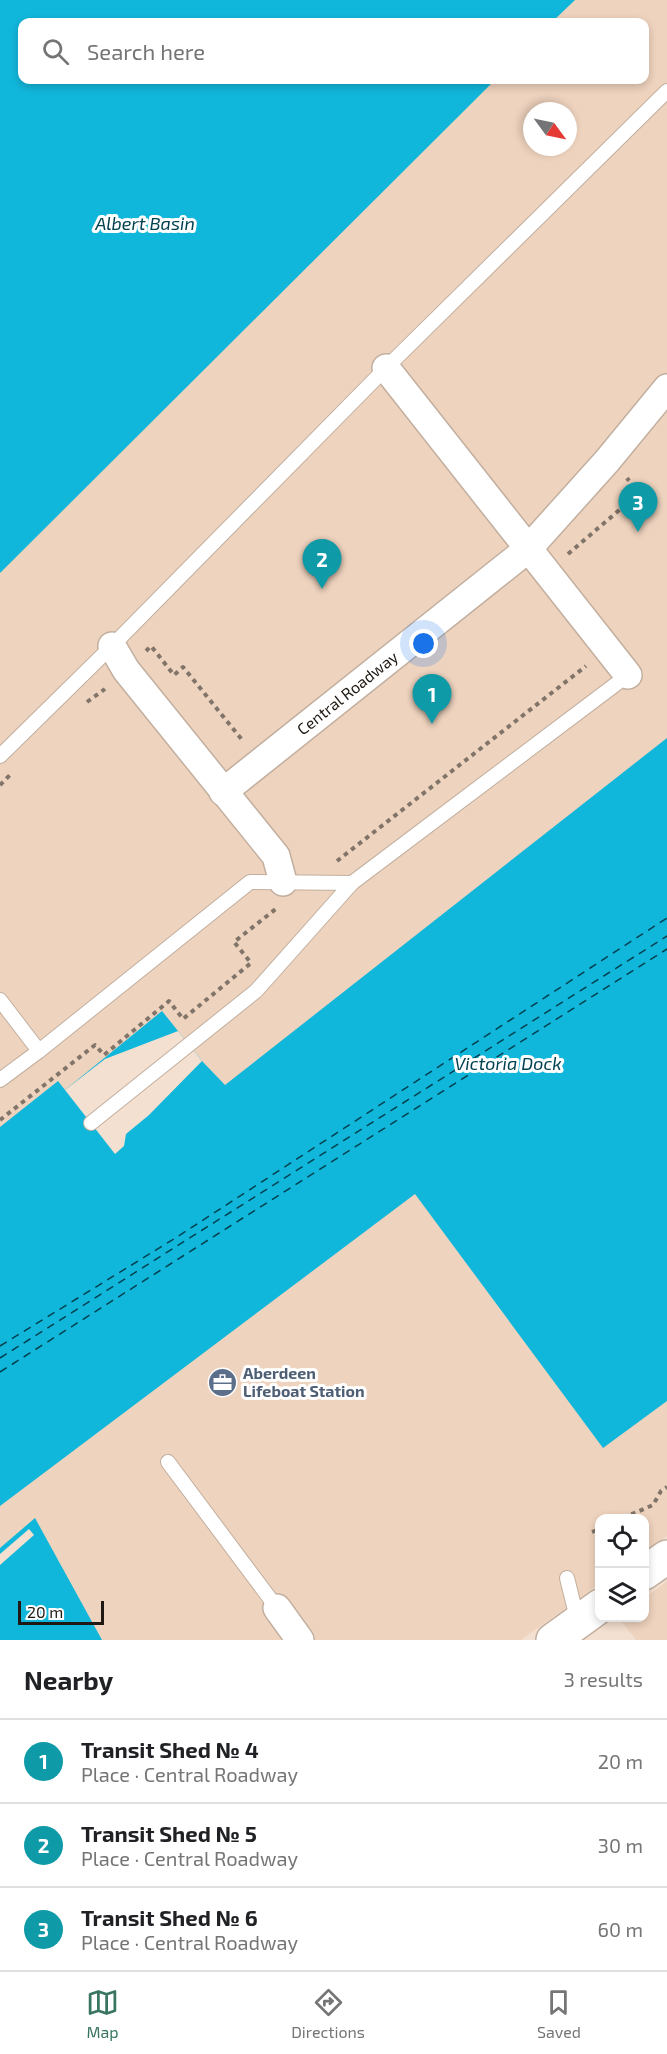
<!DOCTYPE html>
<meta charset="utf-8">
<style>
body{margin:0;font-family:"Exo 2",sans-serif;background:#f2f2f2;color:#202124}
.controls{position:absolute;right:18px;bottom:18px;display:grid;overflow:hidden;border-radius:12px;box-shadow:0 3px 9px #0003}
.controls button{width:54px;height:54px;display:grid;place-items:center;padding:0;border:0;border-bottom:2px solid #e0e0e0;background:#fff;color:#202124;font:30px sans-serif}
.compass{position:absolute;left:523px;top:102px;width:54px;height:54px;border-radius:50%;background:#fff;box-shadow:0 3px 9px #0003;rotate:123deg}
.scale{position:absolute;left:18px;bottom:15px;width:86px;box-sizing:border-box;padding-left:6px;border:3px solid #201913;border-top:0;font-size:16px;line-height:21px;white-space:nowrap;color:#201913;-webkit-text-stroke:4px #fff;paint-order:stroke}
.you{position:absolute;left:424px;top:644px;width:21px;height:21px;margin:-15px;border:4px solid #fff;border-radius:50%;background:#1a73e8;box-shadow:0 0 0 9px #1a73e833}
.badge{display:grid;place-items:center;width:39px;height:39px;border-radius:50%;background:#397561;color:#fff;font-size:20px;font-weight:700}
.pin{position:absolute;translate:-50% -50px;filter:drop-shadow(0 2px 3px #0008)}
.pin::after{content:'';position:absolute;top:32px;width:21px;height:18px;background:inherit;clip-path:polygon(0 0,100% 0,50% 100%)}
.list{margin:0;padding:0;list-style:none}
h2{display:flex;justify-content:space-between;align-items:center;height:78px;margin:0;padding:0 24px;font-size:26px}
h2 small{font-size:20px;font-weight:400;color:#757577}
.list li{display:grid;grid-template-columns:39px 1fr auto;gap:18px;align-items:center;box-sizing:border-box;height:84px;padding:0 24px;border-top:2px solid #e0e0e0}
.list b{display:block;font-size:22px;white-space:nowrap}
.list p{margin:0;font-size:20px;white-space:nowrap;color:#757577}
.list em{font-size:20px;font-style:normal;color:#757577}
.icon{flex:none;width:33px;height:33px;fill:none;stroke:currentColor;stroke-width:2;stroke-linecap:round;stroke-linejoin:round}
.map{position:relative;flex:none;width:667px;height:1640px;overflow:hidden}
.search{position:absolute;background:#fff;box-shadow:0 3px 9px #0003;left:18px;right:18px;top:18px;height:66px;display:flex;align-items:center;gap:15px;box-sizing:border-box;padding:0 21px;border-radius:12px;color:#757577;font-size:22px}
.sheet{height:330px;background:#fff}
nav{display:flex;justify-content:space-around;align-items:center;box-sizing:border-box;height:84px;border-top:2px solid #e0e0e0;background:#fff;font-size:16px;color:#757577}
nav a{display:grid;justify-items:center;gap:3px}
nav .on{color:#397561}
.map>svg:first-child{display:block}
.built{fill:#eed3be;fill-rule:evenodd}
.water{fill:#11b7db}
.pier{fill:#f4e0d0}
.lines{fill:none;stroke-linecap:round;stroke-linejoin:round}
.ferry{stroke:#004150;stroke-width:1.5;stroke-dasharray:8 6;stroke-linecap:butt}
.service-casing{stroke:#c2af9f;stroke-width:16}
.minor-casing{stroke:#c2af9f;stroke-width:30}
.tertiary-casing{stroke:#c2af9f;stroke-width:36}
.path{stroke:#817469;stroke-width:4;stroke-dasharray:4.5 4.5;stroke-linecap:butt}
.service{stroke:#fff;stroke-width:14}
.minor{stroke:#fff;stroke-width:27}
.tertiary{stroke:#fff;stroke-width:33}
.labels{text-anchor:middle;stroke-width:6;stroke-linejoin:round;paint-order:stroke}
.street-label{font-size:16px;fill:#201913;stroke:#fff}
.service-label{font-size:16px;font-weight:bold;fill:#4e5e75;stroke:#fff;text-anchor:start}
.water-label{font-size:18px;font-style:italic;fill:#004150;stroke:#fff}
</style>
<div class="map">
<svg width="667" height="1640" viewBox="0 0 667 1640">
<rect width="100%" height="100%" fill="#f4e0d0"/>
<g class="built">
<path d="M0,0H667V1536L645,1552L644,1518H600L599,1584L521,1640H0ZM22,22H644V80H22ZM532,111H568V147H532Z"/>
<path d="M667,1581V1640H636L619,1618H644L645,1598Z"/>
</g>
<g class="water">
<path d="M0,0H575L552,22H22V80H495L0,573Z"/>
<path d="M667,738V1401L603,1448L415,1194L0,1506V1127L58,1081L65,1090L162,1011L202,1061L225,1085Z"/>
<path d="M35,1518L102,1640H0V1548Z"/>
</g>
<g class="pier">
<path d="M178,1031L202,1061L149,1115L126,1134L124,1146L115,1154L65,1090L105,1059Z"/>
<path d="M29,1529L34,1535L0,1565V1554Z"/>
</g>
<g class="lines">
<g class="ferry">
<path d="M0,1346L177,1237L667,918"/>
<path d="M0,1358L667,936"/>
<path d="M0,1372L667,949"/>
</g>
<defs>
<g id="service">
<path d="M0,756L112,646L386,368L667,91"/>
<path d="M0,1000L39,1051"/>
<path d="M0,1080L39,1051L250,882L352,883L628,675"/>
<path d="M91,1123L256,991L352,883"/>
<path d="M168,1462L277,1608"/>
<path d="M567,1578L578,1622"/>
</g>
<g id="minor">
<path d="M386,368L628,675"/>
<path d="M112,646L126,670L276,856L283,882"/>
<path id="s1" d="M223,792L528,549L607,461L667,388"/>
<path d="M277,1608L300,1640"/>
</g>
<g id="tertiary">
<path d="M644,1573L667,1557"/>
<path d="M553,1640L600,1606"/>
</g>
</defs>
<use href="#service" class="service-casing"/>
<use href="#minor" class="minor-casing"/>
<use href="#tertiary" class="tertiary-casing"/>
<g class="path">
<path d="M568,554L638,494L627,478"/>
<path d="M146,651L151,646L174,675L183,667L243,741"/>
<path d="M87,702L105,689"/>
<path d="M0,785L10,775"/>
<path d="M337,861L586,666"/>
<path d="M0,1120L95,1045L104,1055L169,1001L183,1019L251,963L234,942L277,908"/>
<path d="M623,1518L653,1505L661,1491L667,1487"/>
<path d="M592,1532L600,1529"/>
</g>
<use href="#service" class="service"/>
<use href="#minor" class="minor"/>
<use href="#tertiary" class="tertiary"/>
</g>
<defs>
<symbol id="office-disc" viewBox="-11 -11 22 22"><circle r="9.5" fill="#5c6f8a" stroke="#fff"/><path d="M-6-3h4V-5.5h4V-3h4V5H-6ZM-1-4.5V-3h2v-1.5ZM-6 0V1H6V0Z" fill="#fff"/></symbol>
</defs>
<g fill-rule="evenodd">
<use href="#office-disc" x="206" y="1366" width="33" height="33"/>
</g>
<g class="labels">
<g class="street-label">
<text dy="6" stroke="none"><textPath href="#s1" startOffset="159">Central Roadway</textPath></text>
</g>
<g class="service-label">
<text x="243" y="1379">Aberdeen<tspan x="243" dy="18">Lifeboat Station</tspan></text>
</g>
<g class="water-label">
<text x="145" y="230">Albert Basin</text>
<text x="508" y="1070">Victoria Dock</text>
</g>
</g>
</svg>
<div class="controls">
<button><svg class="icon" aria-label="locate" viewBox="0 0 24 24"><circle cx="12" cy="12" r="6"/><path d="M12 2v4M12 18v4M2 12h4M18 12h4"/></svg></button>
<button><svg class="icon" aria-label="layers" viewBox="0 0 24 24"><path d="M12 4l9 5-9 5-9-5zM3 14l9 5 9-5"/></svg></button>
</div>
<svg class="compass" viewBox="-18 -18 36 36"><path d="M0-13l5 13h-10z" fill="#e53935"/><path d="M0 13l5-13h-10z" fill="#757577"/></svg>
<div class="scale">20 m</div>
<div class="you"></div>
<div class="pin badge" style="left:432px;top:724px;background:#0f9aa8">1</div>
<div class="pin badge" style="left:322px;top:589px;background:#0f9aa8">2</div>
<div class="pin badge" style="left:638px;top:532px;background:#0f9aa8">3</div>
<div class="search"><svg class="icon" aria-label="search" viewBox="0 0 24 24"><circle cx="10" cy="10" r="6"/><path d="M15 15l6 6"/></svg>Search here</div>
</div>
<section class="sheet">
<h2>Nearby<small>3 results</small></h2>
<ul class="list">
<li><span class="badge" style="background:#0f9aa8">1</span><div><b>Transit Shed № 4</b><p>Place · Central Roadway</p></div><em>20 m</em></li>
<li><span class="badge" style="background:#0f9aa8">2</span><div><b>Transit Shed № 5</b><p>Place · Central Roadway</p></div><em>30 m</em></li>
<li><span class="badge" style="background:#0f9aa8">3</span><div><b>Transit Shed № 6</b><p>Place · Central Roadway</p></div><em>60 m</em></li>
</ul>
</section>
<nav>
<a class="on"><svg class="icon" aria-label="map" viewBox="0 0 24 24"><path d="M3 6l6-2 6 2 6-2v14l-6 2-6-2-6 2zM9 4v14M15 6v14"/></svg>Map</a>
<a><svg class="icon" aria-label="directions" viewBox="0 0 24 24"><path d="M12 3l9 9-9 9-9-9zM9 14v-3h6M13 9l2 2-2 2"/></svg>Directions</a>
<a><svg class="icon" aria-label="saved" viewBox="0 0 24 24"><path d="M7 4h10v16l-5-4-5 4z"/></svg>Saved</a>
</nav>
